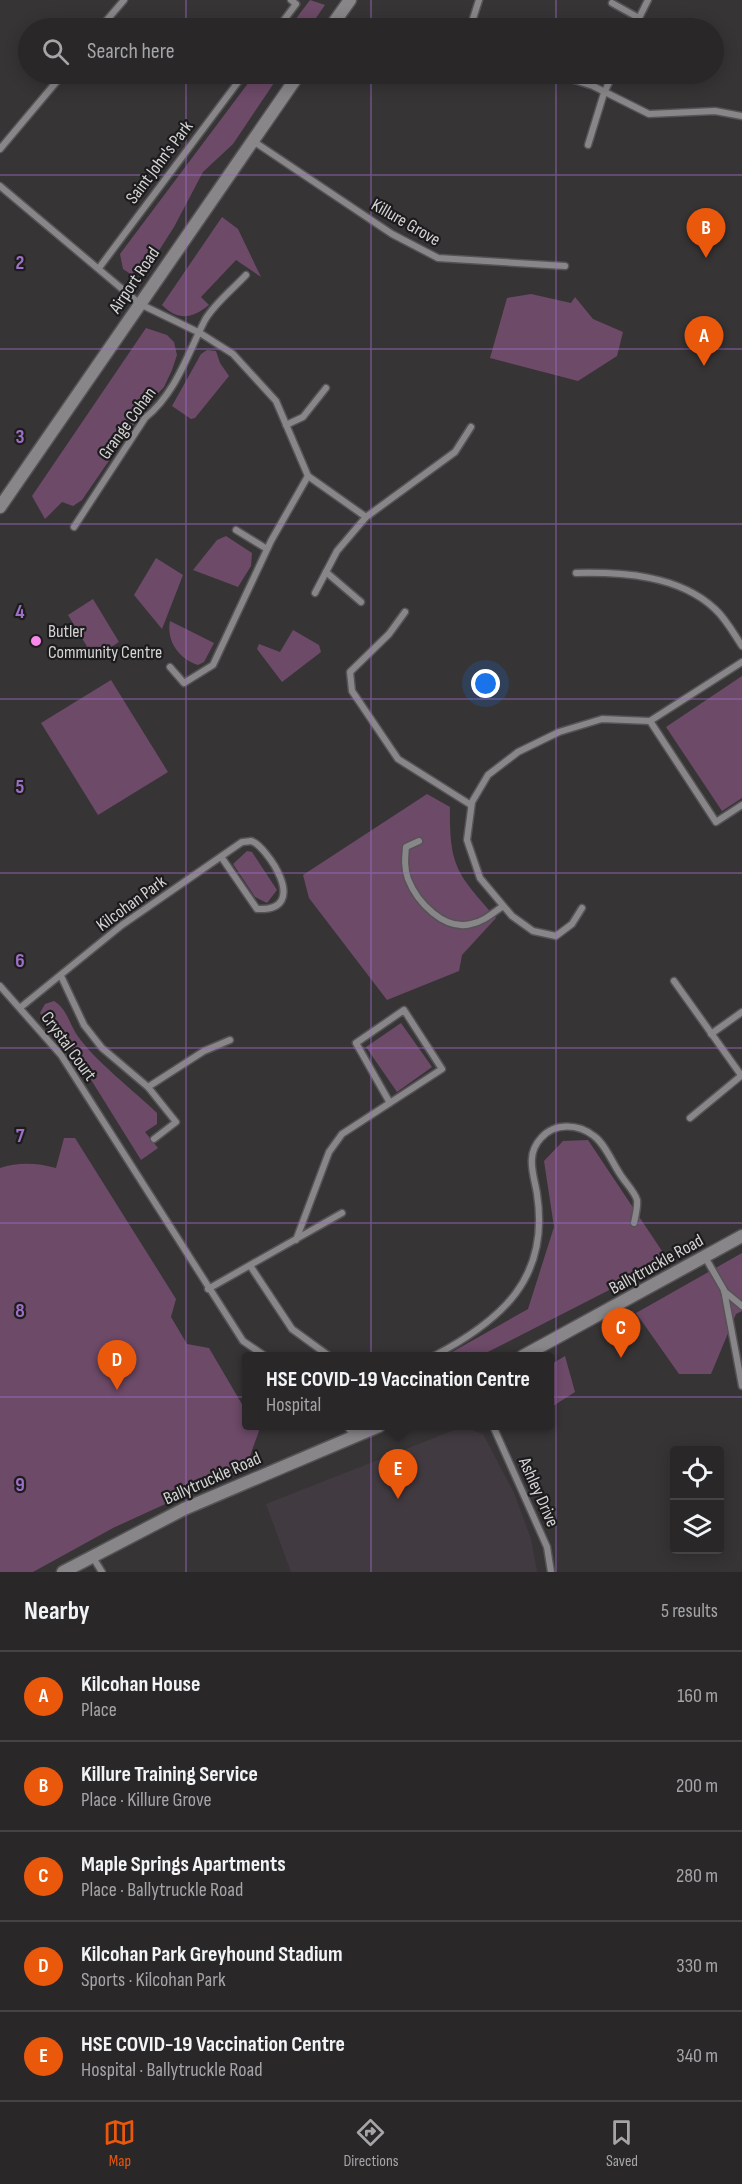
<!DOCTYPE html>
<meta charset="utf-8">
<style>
body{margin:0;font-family:"Sofia Sans Condensed",sans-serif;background:#353334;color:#f1f3f6}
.controls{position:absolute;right:18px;bottom:18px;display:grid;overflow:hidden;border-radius:6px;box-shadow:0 3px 15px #0003}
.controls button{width:54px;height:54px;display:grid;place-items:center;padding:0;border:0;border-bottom:2px solid #454445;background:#292728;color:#f1f3f6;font:30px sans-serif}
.you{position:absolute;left:486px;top:684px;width:21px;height:21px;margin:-15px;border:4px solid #fff;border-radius:50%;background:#1a73e8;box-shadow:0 0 0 9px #1a73e833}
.badge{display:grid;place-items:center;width:39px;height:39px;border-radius:50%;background:#ea580c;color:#fff;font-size:20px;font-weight:700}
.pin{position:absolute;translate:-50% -50px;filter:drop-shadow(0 2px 3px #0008)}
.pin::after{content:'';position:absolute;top:32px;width:21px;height:18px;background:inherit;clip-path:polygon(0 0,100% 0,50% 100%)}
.popup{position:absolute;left:242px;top:1352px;width:312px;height:78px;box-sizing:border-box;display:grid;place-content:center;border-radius:6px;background:#292728;filter:drop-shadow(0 2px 4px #0005);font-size:20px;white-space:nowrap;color:#a5a5a8}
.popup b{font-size:22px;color:#f1f3f6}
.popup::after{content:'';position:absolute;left:50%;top:100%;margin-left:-12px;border:12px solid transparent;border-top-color:#292728}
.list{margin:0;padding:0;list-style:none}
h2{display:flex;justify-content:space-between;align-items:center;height:78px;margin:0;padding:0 24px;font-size:26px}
h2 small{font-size:20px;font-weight:400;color:#a5a5a8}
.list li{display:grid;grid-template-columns:39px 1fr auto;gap:18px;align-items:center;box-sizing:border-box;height:90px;padding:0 24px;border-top:2px solid #454445}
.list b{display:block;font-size:22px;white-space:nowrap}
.list p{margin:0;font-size:20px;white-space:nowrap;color:#a5a5a8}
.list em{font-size:20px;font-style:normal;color:#a5a5a8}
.icon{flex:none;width:33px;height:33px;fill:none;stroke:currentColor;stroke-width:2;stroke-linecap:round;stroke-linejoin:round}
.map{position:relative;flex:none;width:742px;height:1572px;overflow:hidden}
.search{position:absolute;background:#292728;box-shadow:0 3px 15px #0003;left:18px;right:18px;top:18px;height:66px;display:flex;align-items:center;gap:15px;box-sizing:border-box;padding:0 21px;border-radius:33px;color:#a5a5a8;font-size:22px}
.sheet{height:528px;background:#292728}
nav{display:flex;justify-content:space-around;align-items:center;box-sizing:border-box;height:84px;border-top:2px solid #454445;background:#292728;font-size:16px;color:#a5a5a8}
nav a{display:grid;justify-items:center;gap:3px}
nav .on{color:#ea580c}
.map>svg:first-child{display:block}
.built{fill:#423a41}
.green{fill:#6d4a68}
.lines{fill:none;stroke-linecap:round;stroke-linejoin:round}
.street-casing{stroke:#555355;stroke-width:9}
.secondary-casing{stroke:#555355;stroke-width:15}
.street{stroke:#898689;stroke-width:6}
.secondary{stroke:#898689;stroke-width:12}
.grid{fill:none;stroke:#9f6fc8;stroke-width:1.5;stroke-opacity:0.55}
.poi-dot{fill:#f888ea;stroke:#1d1c1d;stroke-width:2}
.labels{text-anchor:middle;stroke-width:4.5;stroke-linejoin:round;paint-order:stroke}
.street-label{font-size:18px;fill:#d5d3d5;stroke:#1d1c1d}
.poi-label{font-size:18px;fill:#d5d3d5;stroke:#1d1c1d;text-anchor:start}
.grid-label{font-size:20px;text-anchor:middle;font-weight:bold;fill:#9f6fc8;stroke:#1d1c1d;stroke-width:4.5;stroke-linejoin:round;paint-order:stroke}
</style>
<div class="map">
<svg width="742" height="1572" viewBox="0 0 742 1572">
<rect width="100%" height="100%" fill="#373436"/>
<path class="built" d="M462,1427L483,1434L514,1493L531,1539L537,1572H291L266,1504Z"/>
<g class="green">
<path d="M310,0L325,5L309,28H289Z"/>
<path d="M255,74H280L233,144L203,172L174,227L144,274L132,275L123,269L120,254Z"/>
<path d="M222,217L238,229L261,277L236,260L201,297L209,305C192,319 178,321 162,305Z"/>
<path d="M531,294L571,303L575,297L593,319L623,332L617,356L578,381L490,358L507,298Z"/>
<path d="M146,328L167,335L174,342L177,355L172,370L164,387L147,405L82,500L73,506L62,502L45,519L32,496Z"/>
<path d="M207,350L216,351L220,363L229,376L195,418L191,419L172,406L201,354Z"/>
<path d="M226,536L252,553L251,566L238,587L193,570L217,540Z"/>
<path d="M156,558L183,575L162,629L134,595Z"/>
<path d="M93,599L119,642L94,658L68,615Z"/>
<path d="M170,621L214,643L204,662L198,665C179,659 166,641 170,621Z"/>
<path d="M293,630L319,645L321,652L282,682L257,649L259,644L280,652Z"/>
<path d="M742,676V798L722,811L666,727Z"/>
<path d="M111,680L168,772L98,815L41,723Z"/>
<path d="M427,794L450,807C449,868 458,874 496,918L462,955L459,971L387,1000L309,898L303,875Z"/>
<path d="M247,851L252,852L277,890L267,903L255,897L233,864Z"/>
<path d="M54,1001C67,1009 69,1023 77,1035C95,1061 133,1090 157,1113V1124L145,1132L158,1148L141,1160L75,1054L40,1013L45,1004Z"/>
<path d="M401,1023L432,1067L397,1092L366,1047Z"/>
<path d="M64,1138H75L176,1299L171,1317L187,1344L209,1348L246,1411V1426H255L259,1431L246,1467L113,1528L33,1572H0V1168C19,1162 37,1163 56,1168Z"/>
<path d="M588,1140L668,1260L480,1356H445L528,1309L554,1227L544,1161L563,1141Z"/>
<path d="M742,1253V1311L736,1314L711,1374H679L636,1313Z"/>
<path d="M565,1356L575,1392L550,1408V1365Z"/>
</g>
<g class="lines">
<defs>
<g id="street">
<path d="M612,3L639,18"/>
<path d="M100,28L124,0"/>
<path d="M278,28L296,4L291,0"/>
<path d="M470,28L479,0"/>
<path d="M634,28L648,0"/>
<path d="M525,74L565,77L593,86L649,114L715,111L742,116"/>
<path d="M253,141L392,234L438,258L565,266"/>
<path d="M588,145L604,93L613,74"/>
<path d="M0,149L63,74"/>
<path d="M0,186L140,304L200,333L233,354L276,401L308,476L366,517"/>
<path d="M99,268L244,74"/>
<path d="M286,425L303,417L326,388"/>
<path d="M74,527L145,418C176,393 187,355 205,320C214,304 233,289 246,275"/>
<path d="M236,530L267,549"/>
<path d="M326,572L361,602"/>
<path d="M576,573C622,572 679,575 715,609C726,619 734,634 742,646"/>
<path d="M315,593L337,551L366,517L455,452L471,427"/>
<path d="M405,612L389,634L350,672L352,691L398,759L471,805"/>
<path d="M170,667L184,683L213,665L271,541L308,476"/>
<path d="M650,721L716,822L742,805"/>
<path d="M419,841L406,847C405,858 404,868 408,879C417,902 444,931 471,924C483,922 493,913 503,906"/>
<path d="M582,908L572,924L556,936L533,931L512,916L480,878L467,840L472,802L488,775L518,752L559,732L602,719L650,721L742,662"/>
<path d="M61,976L84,1025L102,1048L148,1087L176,1122L154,1139"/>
<path d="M674,981L741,1075"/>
<path d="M0,986L61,1055L243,1341L265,1356"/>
<path d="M21,1007L122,925L242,842C243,842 251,841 251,841C265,844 313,912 257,909L222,858"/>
<path d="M711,1034L742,1012"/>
<path d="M148,1087L204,1051L230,1040"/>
<path d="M690,1118L742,1075"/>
<path d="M296,1240L329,1152L342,1134L442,1069L404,1010L356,1043L390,1103"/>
<path d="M705,1257L724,1290L742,1386"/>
<path d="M251,1267L292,1329L329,1356"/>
<path d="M208,1289L342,1213"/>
<path d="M724,1291L742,1306"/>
<path d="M434,1356C502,1320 550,1278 537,1194C534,1175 525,1155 541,1138C555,1122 579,1124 594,1136C605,1144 612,1162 620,1174C624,1181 635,1192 637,1200C638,1207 635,1217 634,1223"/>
<path d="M347,1426L354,1436"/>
<path d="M493,1426L547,1547L551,1572"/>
<path d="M92,1556L102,1572"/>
</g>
<g id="secondary">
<path d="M330,28L350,0"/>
<path d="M0,507L299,74"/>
<path d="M523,1356L742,1236"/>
<path d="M63,1572L184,1509L379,1426"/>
</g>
</defs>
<use href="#street" class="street-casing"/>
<use href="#secondary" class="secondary-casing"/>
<use href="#street" class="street"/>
<use href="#secondary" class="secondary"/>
</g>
<path class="grid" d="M186,0V28M371,0V28M556,0V28M186,74V1572M371,74V1572M556,74V1572M0,175H742M0,349H742M0,524H742M0,699H742M0,873H742M0,1048H742M0,1223H742M0,1397H742"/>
<circle class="poi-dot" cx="36" cy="641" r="6"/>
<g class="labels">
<g class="street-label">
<text transform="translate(159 162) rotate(-53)" y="6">Saint John's Park</text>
<text transform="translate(406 222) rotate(30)" y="6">Killure Grove</text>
<text transform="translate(134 280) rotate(-56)" y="6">Airport Road</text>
<text transform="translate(127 423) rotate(-54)" y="6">Grange Cohan</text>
<text transform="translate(131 903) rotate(-36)" y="6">Kilcohan Park</text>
<text transform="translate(69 1046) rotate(54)" y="6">Crystal Court</text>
<text transform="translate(656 1264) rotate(-29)" y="6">Ballytruckle Road</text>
<text transform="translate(212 1478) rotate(-24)" y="6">Ballytruckle Road</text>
<text transform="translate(539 1492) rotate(66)" y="6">Ashley Drive</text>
</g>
<g class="poi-label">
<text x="48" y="637">Butler<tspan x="48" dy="21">Community Centre</tspan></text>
</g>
</g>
<g class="grid-label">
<text x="20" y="269">2</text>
<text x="20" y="443">3</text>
<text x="20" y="618">4</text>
<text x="20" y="793">5</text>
<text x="20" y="967">6</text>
<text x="20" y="1142">7</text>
<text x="20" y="1317">8</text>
<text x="20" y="1491">9</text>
</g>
</svg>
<div class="controls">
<button><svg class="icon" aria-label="locate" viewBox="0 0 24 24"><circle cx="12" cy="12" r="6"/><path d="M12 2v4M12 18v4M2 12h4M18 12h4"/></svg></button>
<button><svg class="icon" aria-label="layers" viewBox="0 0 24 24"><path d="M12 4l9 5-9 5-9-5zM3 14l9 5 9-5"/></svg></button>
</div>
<div class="you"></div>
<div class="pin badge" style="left:704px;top:366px">A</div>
<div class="pin badge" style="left:706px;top:258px">B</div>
<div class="pin badge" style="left:621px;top:1358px">C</div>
<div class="pin badge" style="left:117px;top:1390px">D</div>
<div class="pin badge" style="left:398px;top:1499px">E</div>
<div class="popup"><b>HSE COVID-19 Vaccination Centre</b>Hospital</div>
<div class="search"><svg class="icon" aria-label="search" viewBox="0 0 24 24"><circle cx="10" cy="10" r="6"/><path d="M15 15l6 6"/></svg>Search here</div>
</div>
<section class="sheet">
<h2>Nearby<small>5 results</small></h2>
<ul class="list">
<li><span class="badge">A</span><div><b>Kilcohan House</b><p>Place</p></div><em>160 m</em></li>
<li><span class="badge">B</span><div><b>Killure Training Service</b><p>Place · Killure Grove</p></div><em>200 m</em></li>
<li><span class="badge">C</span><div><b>Maple Springs Apartments</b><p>Place · Ballytruckle Road</p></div><em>280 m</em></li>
<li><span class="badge">D</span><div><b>Kilcohan Park Greyhound Stadium</b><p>Sports · Kilcohan Park</p></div><em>330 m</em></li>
<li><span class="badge">E</span><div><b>HSE COVID-19 Vaccination Centre</b><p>Hospital · Ballytruckle Road</p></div><em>340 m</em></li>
</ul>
</section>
<nav>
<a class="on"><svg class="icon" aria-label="map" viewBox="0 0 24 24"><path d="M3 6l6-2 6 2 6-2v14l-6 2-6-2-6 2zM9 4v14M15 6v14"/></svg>Map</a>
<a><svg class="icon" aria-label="directions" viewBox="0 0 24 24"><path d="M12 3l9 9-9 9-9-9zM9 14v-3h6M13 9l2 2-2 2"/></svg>Directions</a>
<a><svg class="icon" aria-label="saved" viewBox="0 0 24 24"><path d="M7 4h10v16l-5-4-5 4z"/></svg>Saved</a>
</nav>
